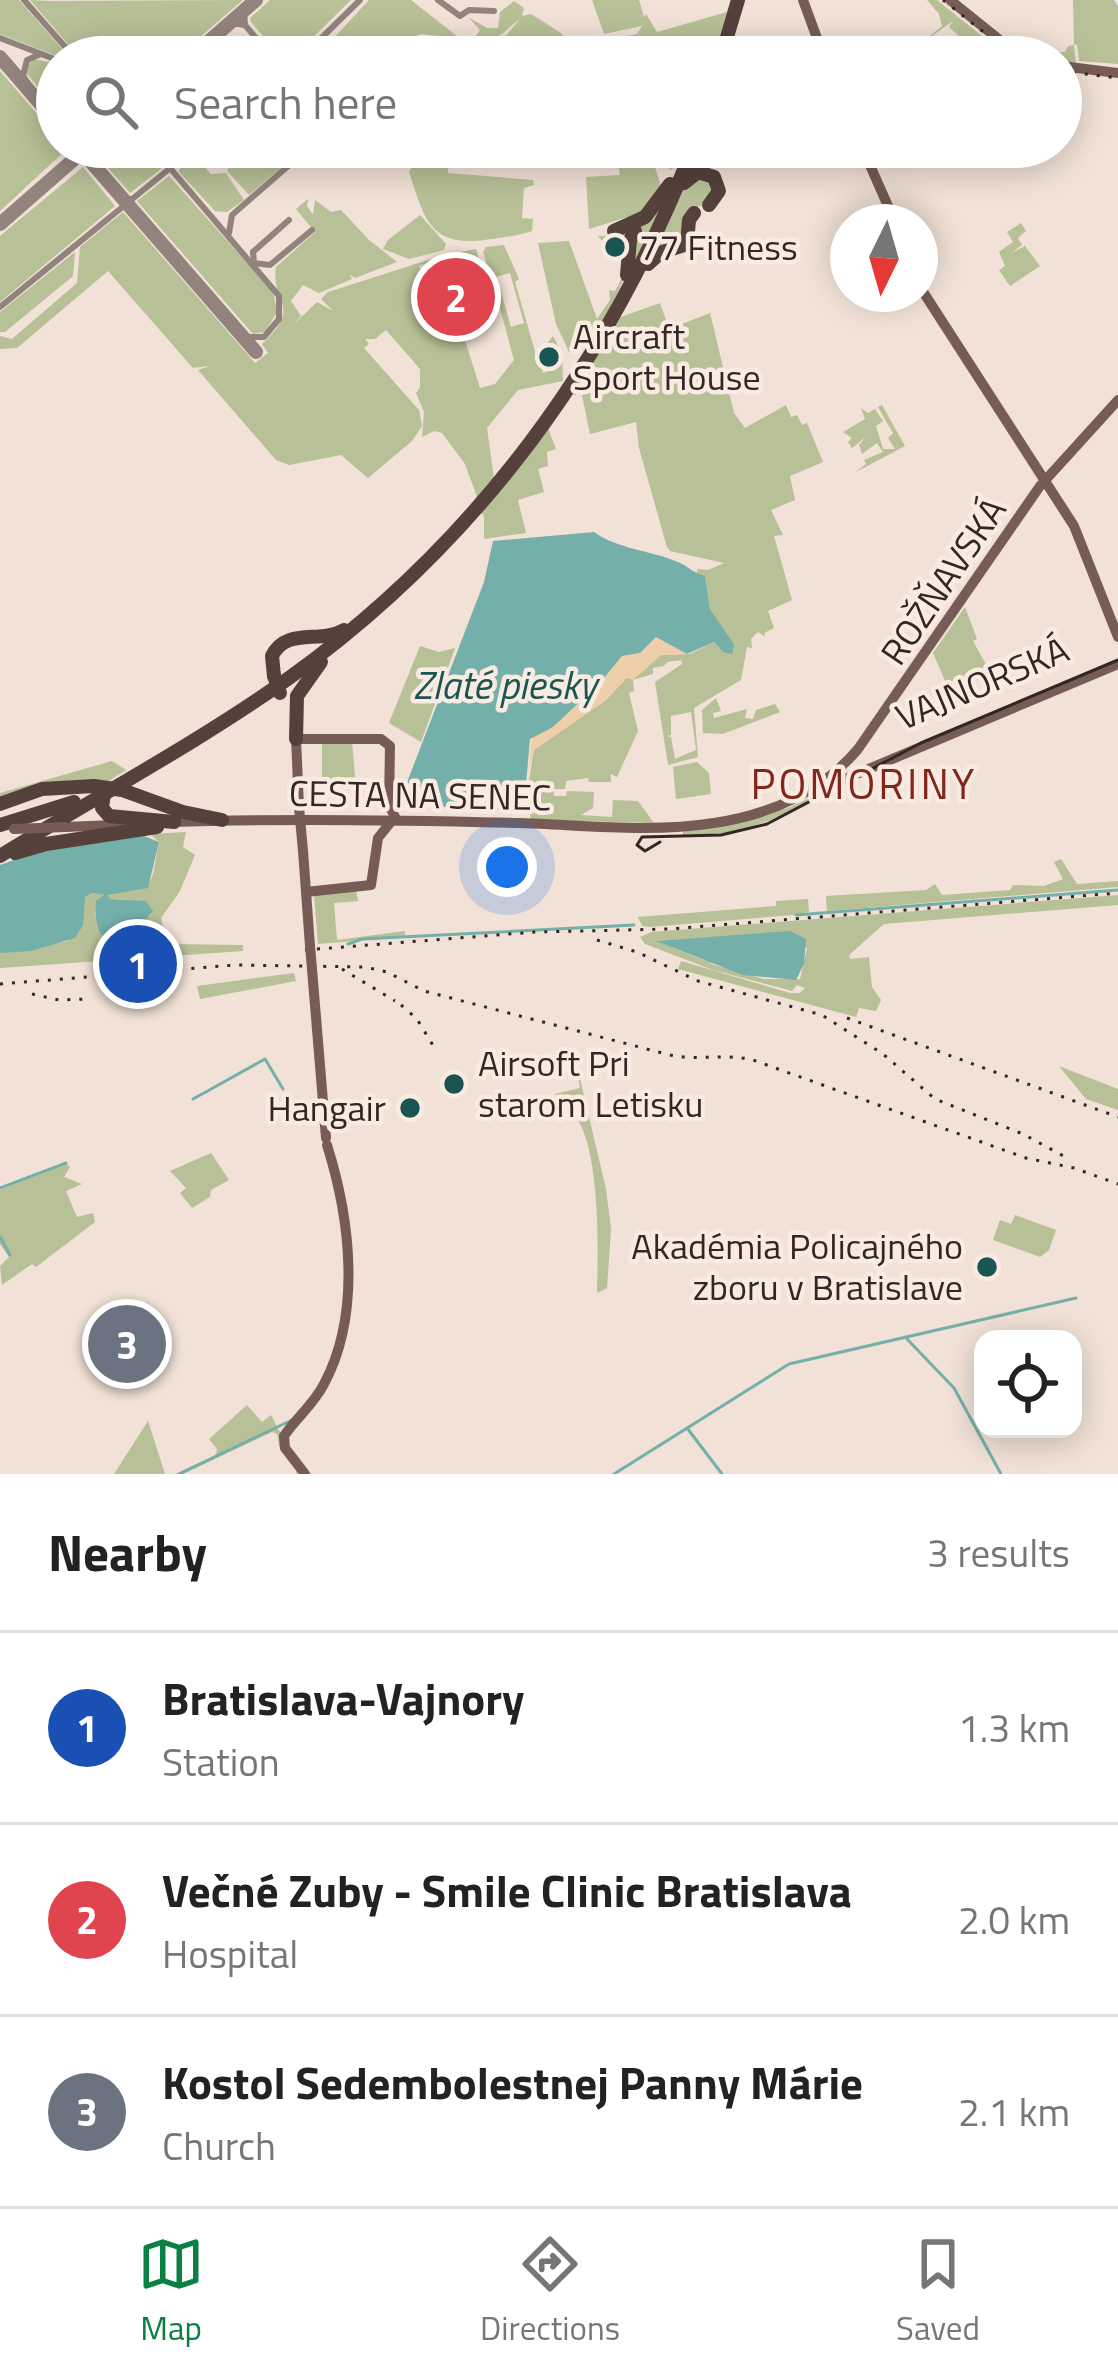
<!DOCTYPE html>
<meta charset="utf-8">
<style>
body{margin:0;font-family:"Titillium Web",sans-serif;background:#f2f2f2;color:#222}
.controls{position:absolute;right:36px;bottom:36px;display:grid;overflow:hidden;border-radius:24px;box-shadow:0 6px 30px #0003}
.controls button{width:108px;height:108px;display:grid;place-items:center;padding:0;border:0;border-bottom:3px solid #e0e0e0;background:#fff;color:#222;font:60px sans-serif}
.compass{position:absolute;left:830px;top:204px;width:108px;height:108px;border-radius:50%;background:#fff;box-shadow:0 6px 30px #0003;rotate:185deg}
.you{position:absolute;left:507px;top:867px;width:42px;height:42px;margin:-30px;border:9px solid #fff;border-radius:50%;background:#1a73e8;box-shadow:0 0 0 18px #1a73e833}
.badge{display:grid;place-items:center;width:78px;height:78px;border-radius:50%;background:#0b8043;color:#fff;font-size:39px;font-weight:700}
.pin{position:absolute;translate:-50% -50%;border:6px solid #fff;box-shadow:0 3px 12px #0006}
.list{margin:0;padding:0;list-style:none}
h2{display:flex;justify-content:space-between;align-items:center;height:156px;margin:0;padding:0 48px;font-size:51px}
h2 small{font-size:39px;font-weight:400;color:#767676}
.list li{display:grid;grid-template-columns:78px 1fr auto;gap:36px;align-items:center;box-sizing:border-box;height:192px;padding:0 48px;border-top:3px solid #e0e0e0}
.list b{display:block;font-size:45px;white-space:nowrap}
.list p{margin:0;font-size:39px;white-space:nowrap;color:#767676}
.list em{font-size:39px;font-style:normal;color:#767676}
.icon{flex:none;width:66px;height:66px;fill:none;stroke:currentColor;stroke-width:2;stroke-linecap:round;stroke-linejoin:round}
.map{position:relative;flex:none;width:1118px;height:1474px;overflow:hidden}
.search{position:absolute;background:#fff;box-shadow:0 6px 30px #0003;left:36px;right:36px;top:36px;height:132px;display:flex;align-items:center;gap:30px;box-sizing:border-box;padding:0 42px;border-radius:66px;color:#767676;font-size:45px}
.sheet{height:732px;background:#fff}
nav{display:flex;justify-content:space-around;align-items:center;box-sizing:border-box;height:168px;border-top:3px solid #e0e0e0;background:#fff;font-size:33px;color:#767676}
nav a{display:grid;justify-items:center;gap:6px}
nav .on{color:#0b8043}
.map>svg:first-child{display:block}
.green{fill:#b7c096;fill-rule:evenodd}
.sand{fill:#efcfaa}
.water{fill:#74afaa}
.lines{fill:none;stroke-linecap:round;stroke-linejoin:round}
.stream{stroke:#74afaa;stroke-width:3}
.taxiway{stroke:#92847d;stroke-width:6}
.runway{stroke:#92847d;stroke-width:14}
.major{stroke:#765c55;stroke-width:10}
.highway{stroke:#55403b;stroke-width:14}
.tram{stroke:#332724;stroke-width:3}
.rail{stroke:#332724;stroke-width:3;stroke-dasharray:3 9;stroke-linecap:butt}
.major-bridge{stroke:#765c55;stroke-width:10}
.highway-bridge{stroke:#55403b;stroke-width:14}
.poi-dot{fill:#195552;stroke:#f9ebe2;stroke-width:4.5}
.labels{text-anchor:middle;stroke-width:9;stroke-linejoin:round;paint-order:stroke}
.poi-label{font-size:36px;fill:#332724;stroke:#f9ebe2;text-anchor:start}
.street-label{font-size:36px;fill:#332724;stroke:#f9ebe2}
.water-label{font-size:39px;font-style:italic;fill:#195552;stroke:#f9ebe2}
.quarter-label{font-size:42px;letter-spacing:3px;fill:#84271b;stroke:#f9ebe2}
</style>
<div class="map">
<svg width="1118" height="1474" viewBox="0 0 1118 1474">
<rect width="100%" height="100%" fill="#f1e1d6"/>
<g class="green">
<path d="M0,0H19L69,57H59L0,34Z"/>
<path d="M30,0L50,1L243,0L179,55L108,57L92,36L106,57H79Z"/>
<path d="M270,0H351L293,57H281L251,22L250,18Z"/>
<path d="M369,0H411L467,44L472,57H413L418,37L457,38L421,34L413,37L411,44L379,42L378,57H316Z"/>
<path d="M592,0H639L644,17L646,14L657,32L727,12L713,57H584L585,45L637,34L642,26L604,34Z"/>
<path d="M927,0H937L1008,57L988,47L977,54L973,51L967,57H947L961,38L949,27L953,21L918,46L915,40L921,36L925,40L942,26L939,14Z"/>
<path d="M1073,0H1114L1118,6V64L1079,61L1077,44L1074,45L1076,64H1061V57H1033L1037,46H1042V53L1065,52L1068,46L1074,45Z"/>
<path d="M514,1L524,8L522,16L531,14L561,33L579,57H477L472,41L486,46L488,41L494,42L498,51L502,40L520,19C500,33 503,41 474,38L480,30L468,17L487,28H498L500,12Z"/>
<path d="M34,59L57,64V109L27,74L28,65Z"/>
<path d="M0,71L57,137V147L67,149L0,211Z"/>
<path d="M102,147H146L160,161L161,169L130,193L97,155Z"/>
<path d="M214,147H232L228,151L240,157L243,147H305L249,195L227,171L232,162L221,148L215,150Z"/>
<path d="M615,147H681L672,170L653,161L640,166L654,164L662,189L640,213L589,229L586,177L620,175Z"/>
<path d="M195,152L205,154L203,165L211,174L226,173L244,200L227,212L215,211L179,172L181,164Z"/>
<path d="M428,158L429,164L448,165V173L533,180L534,185L524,188L522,218L533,219L532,231C517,236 500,238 484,240C429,247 424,217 409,172L415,162Z"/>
<path d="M83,167L115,206L0,302V236Z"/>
<path d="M169,176L273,292L277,312L265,332L253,334L137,201Z"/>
<path d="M692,176L716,183L709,203L689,210L682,245L629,268C615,297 599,340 569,352L556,324L538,243L569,241L597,319L610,300L609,290L615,291C625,275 631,255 618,237L601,240L598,236L622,235Z"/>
<path d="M308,199L307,206L313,215L315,200L331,212L341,210L369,240L397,262L355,278L349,274L352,279L319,293L303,285L291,301L301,316L293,325L317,302L333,311L321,299L328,292L431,259L433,261L419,266L432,302L451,296L480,388L495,384L514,360L493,283L498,281L511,327L524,323L510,273L491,278L483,252L486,247L504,245L519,279L515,282L536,355L546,349L541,355L543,373L559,367L554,343L546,345L553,336L562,353L563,381L518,390L487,428L494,479L477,497L465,464L442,433L434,431L422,437L424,412L416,393L420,388V369L386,330L375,339H365L369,344L364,348L419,410L422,426L412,441L368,478L341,455L289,465L276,460L198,370L210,366L193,368L108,271L17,348L0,349V336L12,339L77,283L80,247L123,212L255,363L268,353L262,344C304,305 270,304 276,267L315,232L296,209Z"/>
<path d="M420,215L446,244L444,250L409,259L383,249L388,240Z"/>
<path d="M1021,223L1026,231L1018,238L1022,245L1011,253L1025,246L1040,266L1010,286L999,270L1005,266L999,252L1013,242L1007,232Z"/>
<path d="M476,249L485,280L448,292L436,257Z"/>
<path d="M75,252L73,276L5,332H0V312Z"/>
<path d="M660,303L669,329L710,313L734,413L745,428L786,405L791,417L797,415L802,425L807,423L823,462L790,476L795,500L771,510L783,535L774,536L792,600L768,611L774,628L764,633L765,637L758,632L751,639L752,648L747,647L741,680L694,708L698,757L668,765L655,682L682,664L681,660L667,662L664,666L653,668V674L633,680L634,691L629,693L638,731L617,777L611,774V782H589L588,778L566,781L565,789H553L554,796H566L567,791L594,792L593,808L581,815L612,817L613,800L638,801L654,823L532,820L525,805L534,750L606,700L627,677H634L661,655L690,654L714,642L723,652L734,644L710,609L705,577L696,574L698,569L708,570L724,563L670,551L667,547L639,448L636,422L590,434L582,395L601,389L599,380L580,385L575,396L572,391L618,318ZM691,712L696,750L675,759L671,737L667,736L671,735V716Z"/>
<path d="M882,405L905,446L856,472L866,464L864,460L883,452L877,443L862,454L859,445L866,437L852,448L848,442L852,438L843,432L865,419L861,408L868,413L875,409L883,421L876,426L883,449H895L888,438L893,433L878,407Z"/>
<path d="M548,428L556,449L547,452L548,466L538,469L544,492L518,500L526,533L484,539V516L480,511Z"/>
<path d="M965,607L977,639L973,641L994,679L966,680V687L955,695L952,685L955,680L946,683L933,653Z"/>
<path d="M420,646L439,652L455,648L421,742L389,723Z"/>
<path d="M716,698L721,711L713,713L714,718L747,709L745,718L753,719L756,710L775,704L780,712L723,734L703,733L702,710Z"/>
<path d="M322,741L352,742L356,787L322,785Z"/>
<path d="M112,761L126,770L104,784L0,802V793Z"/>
<path d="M697,762L709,773L711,794L676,799L673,767Z"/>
<path d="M837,785C783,817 748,835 683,837V831L788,808Z"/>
<path d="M186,832L183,847L195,855L180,891L161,918L167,944L243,945V951L0,968V953L68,941L85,897L92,893L104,895L95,913L98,929L123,936L152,914L133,900L110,899L108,894C158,885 149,892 159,842L150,834Z"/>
<path d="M1061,859L1077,884L1118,881V887L827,911L826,896L926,890L935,884L942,895L1010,890L1013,885L1044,886L1063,879L1054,862Z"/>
<path d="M356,890L358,901L334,903L337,940L405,931V937L318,944L314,894Z"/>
<path d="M1118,895V905L884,924L849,955L850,959L869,957L872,987L881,1000L876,1011L859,1008L856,1017L678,969L681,961L790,993H800L805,988L797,985L792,991L713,970L645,944L640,937L652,932ZM763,934L807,948L800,979H764L708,963L721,964L720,962L703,960L657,941Z"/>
<path d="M808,899L809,912L793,915L650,927L642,926L638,917L776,906V901Z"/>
<path d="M294,973L296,981L200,999L197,986Z"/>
<path d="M572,1045L606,1189L611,1229L607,1288L597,1293C598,1248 601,1152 575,1115C569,1108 561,1101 555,1094L580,1088Z"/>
<path d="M1059,1066L1118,1089V1110L1086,1099Z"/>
<path d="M211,1153L229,1180L211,1190L210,1197L192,1208L180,1193L186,1188L170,1171Z"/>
<path d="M67,1164L70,1167L64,1177L82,1184L66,1191L77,1217L93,1213L95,1222L36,1267L32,1264L2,1285L0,1266L9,1257L0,1244V1190Z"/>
<path d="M1015,1215L1056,1230L1049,1250L1040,1257L993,1240L1000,1220L1011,1224Z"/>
<path d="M247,1405L262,1422L271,1415L301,1471L296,1474L297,1469L279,1446L277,1434L272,1432L183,1474H175L216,1455L217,1449L209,1439Z"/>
<path d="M148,1421L165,1474H114Z"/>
</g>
<path class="sand" d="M656,637L687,654L661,655L633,680L627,678L606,700L534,750L528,775L532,736L553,727L622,656L640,653Z"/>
<g class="water">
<path d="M594,532C619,550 652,550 680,563C689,567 693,573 705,576L710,609L734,644L732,654L723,652L714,642L687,654L656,637L640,653L622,656L594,690L587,689V695L553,727L530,739L524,807L487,810L404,804L408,780L484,582L493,541Z"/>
<path d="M144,836L159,842L148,888L108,895L110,899L146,901L153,911L144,922L107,941C95,930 95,916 96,901L104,895L92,893L85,897L83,925L75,938L31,951L0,953V865L42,850Z"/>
<path d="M790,931L806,939L804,964L796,980L743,975L656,941Z"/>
</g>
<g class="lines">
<g class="stream">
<path d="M796,915L1118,890"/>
<path d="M348,944L362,939L634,925"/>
<path d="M204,1093L265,1059L283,1089"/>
<path d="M193,1099L202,1094"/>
<path d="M0,1188L66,1163"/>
<path d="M0,1237L10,1255"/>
<path d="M907,1339L954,1388L1001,1474"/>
<path d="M687,1428L722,1474"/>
<path d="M179,1474L292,1420"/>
<path d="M614,1474L789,1364L1076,1298"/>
</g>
<g class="taxiway">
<path d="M24,0L74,57"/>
<path d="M438,0L460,16L469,10L494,11"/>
<path d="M245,25L272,57"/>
<path d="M0,38L57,60"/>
<path d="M213,38L231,23L245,25L244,11L257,0"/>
<path d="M41,54L27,60L23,76L45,108"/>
<path d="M302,57L360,0"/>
<path d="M152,147L279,296V319L264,337H245L228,318"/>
<path d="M111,184L125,199H132L131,208L141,219"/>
<path d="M229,233L232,215L310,147"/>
<path d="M253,252L254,263L270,265L312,230"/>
<path d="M253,252L289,220"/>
<path d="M0,307L196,147"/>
</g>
<g class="runway">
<path d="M0,57L57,123"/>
<path d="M191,57L256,0"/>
<path d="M78,147L256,352"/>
<path d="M0,224L88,147"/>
</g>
<g class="major">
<path d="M803,0L824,57"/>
<path d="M950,0L1021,57"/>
<path d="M1061,66L1118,73"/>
<path d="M862,147L895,222"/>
<path d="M920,287L1074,526L1118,637"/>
<path d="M821,789L1118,664"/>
<path d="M299,807L296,739H381L390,746L389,805L396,819"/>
<path d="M170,822C287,818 403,820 520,823C583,825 651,833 714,823C769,815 822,792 858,749L1040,486L1118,400"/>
<path d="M65,827L139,824"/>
<path d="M303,851L310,946"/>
<path d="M306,892L371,885L378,838L390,823"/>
<path d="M312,969L326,1138"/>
<path d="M305,1474L285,1448L284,1436C296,1418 314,1404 324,1384C362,1313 350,1218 327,1145"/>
</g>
<g class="highway">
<path d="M721,57L738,0"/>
<path d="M684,183L698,172L714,177L719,191L709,205"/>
<path d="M614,231L645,217L670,184"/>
<path d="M648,264L660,253L687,244L689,220L694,213"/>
<path d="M627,275L630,240L635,231"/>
<path d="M274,676L272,656C286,627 319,644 344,630"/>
<path d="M296,739L297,696L321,662"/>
<path d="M122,790L183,812L222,820"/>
<path d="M104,793L102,808L109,816L174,822"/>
<path d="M0,804L42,789L94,786"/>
<path d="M0,825L74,802"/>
<path d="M15,853L46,844L157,827"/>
<path d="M0,856C96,797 197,743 289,678C476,544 610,361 693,147"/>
</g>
<path class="tram" d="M660,842L645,851L637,845L642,837L721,835L767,824L921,743L1118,660"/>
<g class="rail">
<path d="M943,0L1015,57"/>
<path d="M1061,71L1118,78"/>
<path d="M597,940L637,952L698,981L822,1015L883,1054L935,1099L1023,1134L1069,1159"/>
<path d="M305,950L535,932L669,929L1118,893"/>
<path d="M342,969L395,1001"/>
<path d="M0,984L235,965L365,967L387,972L424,991L670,1055C698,1061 725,1053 753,1060L1026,1158L1074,1168L1118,1184"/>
<path d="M32,994L59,1000L87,999"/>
<path d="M401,1005L417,1019L434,1047"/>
<path d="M847,1018L1118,1117"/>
</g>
<g class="major-bridge">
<path d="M299,807L303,851"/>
<path d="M14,829L65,827"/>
<path d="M310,946L312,969"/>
</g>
<g class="highway-bridge">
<path d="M274,676L280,693"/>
<path d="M94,786L122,790"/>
</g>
</g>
<g class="poi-dot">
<circle cx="615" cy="247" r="12"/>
<circle cx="549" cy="357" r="12"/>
<circle cx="454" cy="1084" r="12"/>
<circle cx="410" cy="1108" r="12"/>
<circle cx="987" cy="1267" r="12"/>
</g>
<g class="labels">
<g class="poi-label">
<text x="639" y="260">77 Fitness</text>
<text x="573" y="349">Aircraft<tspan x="573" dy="41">Sport House</tspan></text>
<text x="478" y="1076">Airsoft Pri<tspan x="478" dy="41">starom Letisku</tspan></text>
<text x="386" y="1121" text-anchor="end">Hangair</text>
<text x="963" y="1259" text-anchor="end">Akadémia Policajného<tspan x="963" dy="41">zboru v Bratislave</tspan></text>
</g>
<g class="street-label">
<text transform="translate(943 581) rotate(-56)" y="13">ROŽŇAVSKÁ</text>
<text transform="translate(982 683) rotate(-23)" y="13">VAJNORSKÁ</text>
<text transform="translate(420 795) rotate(1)" y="13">CESTA NA SENEC</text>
</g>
<g class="water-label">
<text x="505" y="699">Zlaté piesky</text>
</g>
<g class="quarter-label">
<text x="864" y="799">POMORINY</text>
</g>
</g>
</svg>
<div class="controls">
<button><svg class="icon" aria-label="locate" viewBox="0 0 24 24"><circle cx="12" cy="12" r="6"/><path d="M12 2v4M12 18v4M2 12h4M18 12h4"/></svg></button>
</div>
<svg class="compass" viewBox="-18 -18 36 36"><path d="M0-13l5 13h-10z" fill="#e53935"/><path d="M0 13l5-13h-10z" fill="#767676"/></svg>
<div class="you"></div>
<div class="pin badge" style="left:138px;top:964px;background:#1a4fb4">1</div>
<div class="pin badge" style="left:456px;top:297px;background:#e0444e">2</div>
<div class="pin badge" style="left:127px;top:1344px;background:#6b7280">3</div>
<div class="search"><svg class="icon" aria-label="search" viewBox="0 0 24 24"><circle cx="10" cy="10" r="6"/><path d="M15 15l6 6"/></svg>Search here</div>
</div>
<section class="sheet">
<h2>Nearby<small>3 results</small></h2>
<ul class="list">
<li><span class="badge" style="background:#1a4fb4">1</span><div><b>Bratislava-Vajnory</b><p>Station</p></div><em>1.3 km</em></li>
<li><span class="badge" style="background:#e0444e">2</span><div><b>Večné Zuby - Smile Clinic Bratislava</b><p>Hospital</p></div><em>2.0 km</em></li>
<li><span class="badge" style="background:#6b7280">3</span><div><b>Kostol Sedembolestnej Panny Márie</b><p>Church</p></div><em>2.1 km</em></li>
</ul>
</section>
<nav>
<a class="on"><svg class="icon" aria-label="map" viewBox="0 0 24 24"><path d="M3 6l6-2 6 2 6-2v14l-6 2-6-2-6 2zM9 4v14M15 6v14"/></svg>Map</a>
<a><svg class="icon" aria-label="directions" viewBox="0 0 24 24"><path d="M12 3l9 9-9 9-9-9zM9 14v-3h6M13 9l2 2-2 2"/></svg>Directions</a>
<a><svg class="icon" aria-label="saved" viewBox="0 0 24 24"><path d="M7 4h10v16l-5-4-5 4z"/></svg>Saved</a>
</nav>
